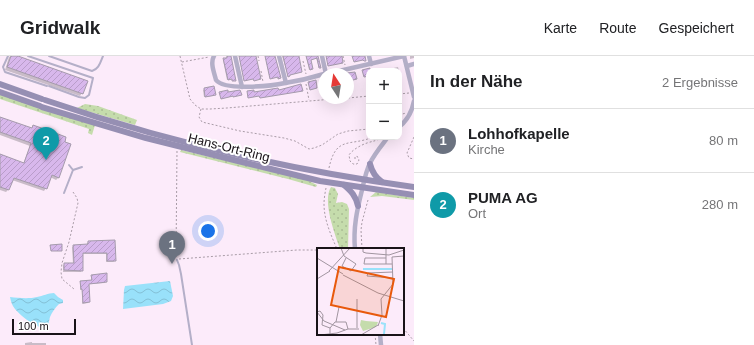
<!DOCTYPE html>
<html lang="de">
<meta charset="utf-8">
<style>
body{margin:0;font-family:Helvetica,sans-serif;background:#f2f2f2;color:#202124}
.controls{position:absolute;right:12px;top:12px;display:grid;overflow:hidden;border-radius:8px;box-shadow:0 4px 16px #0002}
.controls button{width:36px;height:36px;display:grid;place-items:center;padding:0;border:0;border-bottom:1px solid #e0e0e0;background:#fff;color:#202124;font:20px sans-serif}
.compass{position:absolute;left:318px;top:12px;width:36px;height:36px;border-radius:50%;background:#fff;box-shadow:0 4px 16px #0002;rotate:348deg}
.scale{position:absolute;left:12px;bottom:10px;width:64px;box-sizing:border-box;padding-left:4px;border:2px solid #191318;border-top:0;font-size:11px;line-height:14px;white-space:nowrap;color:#191318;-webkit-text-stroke:3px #fff;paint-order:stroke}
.you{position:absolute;left:208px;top:175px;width:14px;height:14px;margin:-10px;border:3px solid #fff;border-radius:50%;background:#1a73e8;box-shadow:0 0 0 6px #1a73e833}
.badge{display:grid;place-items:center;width:26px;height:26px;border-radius:50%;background:#935619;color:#fff;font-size:13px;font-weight:700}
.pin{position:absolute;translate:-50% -33px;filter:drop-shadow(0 1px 2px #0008)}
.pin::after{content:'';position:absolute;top:21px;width:14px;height:12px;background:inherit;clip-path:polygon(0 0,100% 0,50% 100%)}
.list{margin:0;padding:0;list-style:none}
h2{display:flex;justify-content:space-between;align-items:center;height:52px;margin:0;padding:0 16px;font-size:17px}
h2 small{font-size:13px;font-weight:400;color:#757577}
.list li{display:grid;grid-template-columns:26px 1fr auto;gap:12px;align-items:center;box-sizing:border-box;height:64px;padding:0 16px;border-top:1px solid #e0e0e0}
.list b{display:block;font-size:15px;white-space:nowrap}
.list p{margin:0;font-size:13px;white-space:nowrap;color:#757577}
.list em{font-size:13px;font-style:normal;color:#757577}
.map{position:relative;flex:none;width:414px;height:289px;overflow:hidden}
header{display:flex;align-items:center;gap:24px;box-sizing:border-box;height:56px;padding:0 20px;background:#fff;border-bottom:1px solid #e0e0e0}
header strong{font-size:19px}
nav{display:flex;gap:22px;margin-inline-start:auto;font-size:14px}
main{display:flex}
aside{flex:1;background:#fff}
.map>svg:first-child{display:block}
.grass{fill:url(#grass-dots)}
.water{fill:url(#water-waves)}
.shadow{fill:#0003}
.building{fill:url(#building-hatch);stroke:#a59bac}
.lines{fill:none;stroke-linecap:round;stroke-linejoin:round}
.path{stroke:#a99ca7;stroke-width:1;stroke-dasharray:2 2;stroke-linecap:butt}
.lane{stroke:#b4afc8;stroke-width:2}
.street{stroke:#b4afc8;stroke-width:4.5}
.secondary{stroke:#968fb3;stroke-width:6}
.labels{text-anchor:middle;stroke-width:4;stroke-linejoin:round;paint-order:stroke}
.street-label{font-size:13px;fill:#191318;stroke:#fff}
.inset-river{fill:none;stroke:#99e1fa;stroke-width:2}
.inset-road{fill:none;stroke:#a195a0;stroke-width:1}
.view{fill:#e8590c;fill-opacity:0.15;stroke:#e8590c;stroke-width:2}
.inset-edge{fill:none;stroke:#191318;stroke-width:2}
</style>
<header>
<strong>Gridwalk</strong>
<nav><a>Karte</a><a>Route</a><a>Gespeichert</a></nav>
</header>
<main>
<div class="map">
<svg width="414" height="289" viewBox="0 0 414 289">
<defs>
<pattern id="grass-dots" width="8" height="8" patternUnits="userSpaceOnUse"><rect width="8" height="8" fill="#c5dcac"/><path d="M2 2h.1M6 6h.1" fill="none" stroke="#a9bc93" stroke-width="1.8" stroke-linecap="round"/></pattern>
<pattern id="water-waves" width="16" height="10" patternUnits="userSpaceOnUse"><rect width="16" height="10" fill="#99e1fa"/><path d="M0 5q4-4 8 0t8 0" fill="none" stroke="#83c0d6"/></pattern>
<pattern id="building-hatch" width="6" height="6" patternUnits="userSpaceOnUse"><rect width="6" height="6" fill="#d8b8ec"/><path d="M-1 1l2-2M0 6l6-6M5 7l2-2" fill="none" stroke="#b99dca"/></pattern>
</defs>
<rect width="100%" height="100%" fill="#fcebfa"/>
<g class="grass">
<path d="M0,38L95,69L92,79L88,77L89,73L0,43Z"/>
<path d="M85,48L98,50L137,64L135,69L77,52Z"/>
<path d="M181,94L307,124L317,129L316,131L288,123L180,96Z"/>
<path d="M331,131L335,132L338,138L336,147L342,146L347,148L349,153L348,193H340C335,178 322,145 331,131Z"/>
<path d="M376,136L414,142V144L382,140L370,141Z"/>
</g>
<g class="water">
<path d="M170,225L173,240L171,245L163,248L123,253L124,234L125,230Z"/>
<path d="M54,237L58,241L63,244V247L59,248C55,252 52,256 50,261C49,264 49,268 47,270C39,276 20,259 15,253C12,249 11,246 10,241C19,242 29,243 37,241C43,240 48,237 54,237Z"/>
</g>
<g class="shadow">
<path d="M11,0H15L82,37L80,40L5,14L9,1Z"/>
<path d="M228,0H230L235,25H232V23L227,24L223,4L227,3L226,1Z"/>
<path d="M265,0H275L280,21L278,22V21L270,22Z"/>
<path d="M282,0H298L288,20Z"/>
<path d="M306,0H317L320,12H319L316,2L310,4L312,13L309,14Z"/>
<path d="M410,0H414V2L410,3Z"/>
<path d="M398,11L399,15H388L389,13Z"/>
<path d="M399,15L402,30L399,31Z"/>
<path d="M324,23V31H323L322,24Z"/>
<path d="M204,33L215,38L213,40L204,41L203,34Z"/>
<path d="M0,62L31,73L34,70L59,121L56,124L50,121L46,132L44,135L12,124L8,134L6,136L0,134V100L23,108L30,90L0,79Z"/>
<path d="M114,185L115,205L113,206H106V198H82V214L81,216H63V210L64,208H73L72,191L74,190L87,189V187L88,186Z"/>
<path d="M92,220L106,225L105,227L88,228L89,246L88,247L82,248V234H80V227L81,226L91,225V221Z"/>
<path d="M32,286V287H46V289H25V287Z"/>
</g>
<g class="building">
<path d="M11,0H18L88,25L83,38L7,11Z"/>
<path d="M227,0H231L236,25H232V23L228,24L223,2H227Z"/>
<path d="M239,0H256L261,23L254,25L253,23L244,25Z"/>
<path d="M265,0H275L281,22L278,23V21L270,23Z"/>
<path d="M283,0H299L302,16L290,19V20L288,21Z"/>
<path d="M306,0H318L321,12H319L317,2L311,4L313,13L310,14Z"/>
<path d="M326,0H342L343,7L328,10Z"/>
<path d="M352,0H365L366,5H364L363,4L354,6Z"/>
<path d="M370,12V15H369V20L364,21L362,14Z"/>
<path d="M355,16L357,23L349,25L347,17Z"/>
<path d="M316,24L317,32L310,34L308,26Z"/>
<path d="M301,28L303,35L260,42L259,40L248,42L247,35L254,34V36L278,32L279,34Z"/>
<path d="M214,30L216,39L205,41L204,32Z"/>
<path d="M228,34V36L240,34L242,39L233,41V40L221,43L219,36Z"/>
<path d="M0,61L32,72L33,69L58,78L66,81L65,86L71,88L59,122L52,119L47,133L14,122L9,134L0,131V98L24,107L31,87L0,76Z"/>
<path d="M115,184L116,205H107V197H83V215L64,214V207H74L73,189L88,188V185Z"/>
<path d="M62,188V195H51L50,189Z"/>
<path d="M107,217V226L89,228L90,246L83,247L82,233H81L80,225L92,224L91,219Z"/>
</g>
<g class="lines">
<g class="path">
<path d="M180,0L190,43L195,49L201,53H210L227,52L345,42"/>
<path d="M258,0L259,5"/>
<path d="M343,0L345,9"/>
<path d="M303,5L306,18"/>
<path d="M182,6L209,1"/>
<path d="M261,15L263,26"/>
<path d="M306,28L309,44"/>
<path d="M399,38L409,37"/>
<path d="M348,42L369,40"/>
<path d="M201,53L199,61L202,66L240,75L284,82L295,85L309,93L314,92L322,89L338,78L348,75L369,73"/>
<path d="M399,59L406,57"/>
<path d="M399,64L402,61"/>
<path d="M414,81L407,97L409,102L414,103"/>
<path d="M355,103V101L357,100L359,104L357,108H353L350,105L349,99C352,94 361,89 367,87C373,85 377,85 382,81"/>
<path d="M329,112C336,79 350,91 373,81"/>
<path d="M326,132C325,137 324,143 324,148C324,164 331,179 337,193"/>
<path d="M73,136L77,142L78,147L69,186L62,207L61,216L62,223L74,233"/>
<path d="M362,193L361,174L362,166L368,144"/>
<path d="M176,201L177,94"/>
<path d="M179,203L297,194H318"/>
<path d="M403,272L414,285"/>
<path d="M375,278L376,289"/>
</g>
<g class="lane">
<path d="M8,0L3,11L5,16L47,30"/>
<path d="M28,0L93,22L89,39L85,42L79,41L49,30"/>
<path d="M49,0L92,15C99,13 100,7 103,0"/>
<path d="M69,109L73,114"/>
<path d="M64,137L73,114L82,111"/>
<path d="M177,204L179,209L181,218L192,289"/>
</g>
<g class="street">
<path d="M214,0C210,7 214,16 216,24C224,35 272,30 285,27C298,25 311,22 324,18"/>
<path d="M235,0L242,31"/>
<path d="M279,0L286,27"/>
<path d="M322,0L326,18"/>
<path d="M369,0L371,8"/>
<path d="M404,0L414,41"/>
<path d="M407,10L414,8"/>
<path d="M326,18L404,0"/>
<path d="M399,71C408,64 412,56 414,45"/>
<path d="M355,193C353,172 357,154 362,134C364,125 366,115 370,107C375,97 382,89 388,81"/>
<path d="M380,278L381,289"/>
</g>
<g class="secondary">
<path d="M0,28L42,43"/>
<path d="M0,36L40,50"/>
<path d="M45,44C164,85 289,114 414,131"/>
<path d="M42,51L146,82L238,105L320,125L414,139"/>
<path d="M370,108C372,116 375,121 382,126"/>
<path d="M344,129C351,135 356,140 358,150"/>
</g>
</g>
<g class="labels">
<g class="street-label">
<text transform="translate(229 91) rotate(14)" y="5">Hans-Ort-Ring</text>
</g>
</g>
<g transform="translate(317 192)">
<rect width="87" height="87" fill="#fcebfa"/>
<path d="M44,72L49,73L61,74L59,79L46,83L43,77Z" fill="#c5dcac"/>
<path class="inset-river" d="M46,21H75M64,75L68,76L67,86"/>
<path class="inset-road" d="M0,0H19M24,0L27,8L39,16L34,23L25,18L29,10M46,0V4L49,5L72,7L87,2M69,0V16M0,10L26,26M69,10H48L47,16H75M12,23L33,0M76,24L51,25L50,28L76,30M26,27L61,45L87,53M0,31L13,23M40,51V80M0,64L7,73L28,82M0,64L3,63L6,67L5,77L13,80M19,74L22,59M61,78L65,67L64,51L76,36L75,9L87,8M13,86V80L18,74H29L31,81M3,87L20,85L31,81H42M44,87L61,77"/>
<path class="view" d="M22,19L77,31L69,69L14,57Z"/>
<rect width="87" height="87" class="inset-edge"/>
</g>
</svg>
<div class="controls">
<button>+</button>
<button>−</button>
</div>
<svg class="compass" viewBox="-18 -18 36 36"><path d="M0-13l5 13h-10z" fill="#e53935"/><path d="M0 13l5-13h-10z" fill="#757577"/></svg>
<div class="scale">100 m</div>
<div class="you"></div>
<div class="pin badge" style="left:172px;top:208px;background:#6b7280">1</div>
<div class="pin badge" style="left:46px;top:104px;background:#0f9aa8">2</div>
</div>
<aside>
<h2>In der Nähe<small>2 Ergebnisse</small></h2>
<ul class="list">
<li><span class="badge" style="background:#6b7280">1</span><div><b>Lohhofkapelle</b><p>Kirche</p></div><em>80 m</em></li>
<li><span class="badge" style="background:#0f9aa8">2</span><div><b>PUMA AG</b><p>Ort</p></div><em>280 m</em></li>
</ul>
</aside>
</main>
